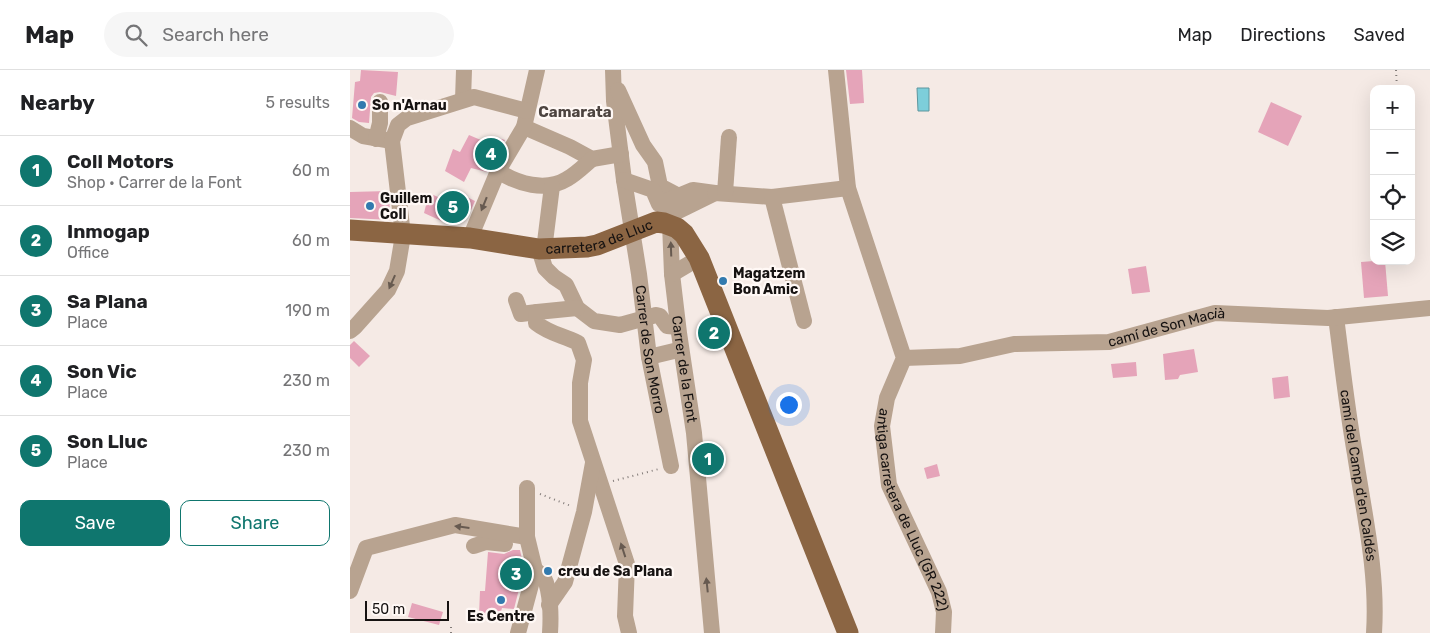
<!DOCTYPE html>
<meta charset="utf-8">
<style>
body{margin:0;font-family:Rubik,sans-serif;background:#f6f6f6;color:#202124}
.controls{position:absolute;right:15px;top:15px;display:grid;overflow:hidden;border-radius:10px;box-shadow:0 5px 20px #0002}
.controls button{width:45px;height:45px;display:grid;place-items:center;padding:0;border:0;border-bottom:1px solid #e0e0e0;background:#fff;color:#202124;font:25px sans-serif}
.scale{position:absolute;left:15px;bottom:12px;width:84px;box-sizing:border-box;padding-left:5px;border:2px solid #161211;border-top:0;font-size:14px;line-height:18px;white-space:nowrap;color:#161211;-webkit-text-stroke:4px #fff8f5;paint-order:stroke}
.you{position:absolute;left:438px;top:334px;width:18px;height:18px;margin:-12px;border:4px solid #fff;border-radius:50%;background:#1a73e8;box-shadow:0 0 0 8px #1a73e833}
.badge{display:grid;place-items:center;width:32px;height:32px;border-radius:50%;background:#0f766e;color:#fff;font-size:16px;font-weight:700}
.pin{position:absolute;translate:-50% -50%;border:2px solid #fff;box-shadow:0 1px 5px #0006}
.list{margin:0;padding:0;list-style:none}
h2{display:flex;justify-content:space-between;align-items:center;height:65px;margin:0;padding:0 20px;font-size:21px}
h2 small{font-size:16px;font-weight:400;color:#757577}
.list li{display:grid;grid-template-columns:32px 1fr auto;gap:15px;align-items:center;box-sizing:border-box;height:70px;padding:0 20px;border-top:1px solid #e0e0e0}
.list b{display:block;font-size:19px;white-space:nowrap}
.list p{margin:0;font-size:16px;white-space:nowrap;color:#757577}
.list em{font-size:16px;font-style:normal;color:#757577}
.actions{display:flex;gap:10px;padding:15px 20px}
.actions a{flex:1;padding:11px 0;border:1px solid #0f766e;border-radius:10px;text-align:center;font-size:18px;color:#0f766e}
.actions .main{background:#0f766e;color:#fff}
.icon{flex:none;width:28px;height:28px;fill:none;stroke:currentColor;stroke-width:2;stroke-linecap:round;stroke-linejoin:round}
.map{position:relative;flex:none;width:1080px;height:563px;overflow:hidden}
header{display:flex;align-items:center;gap:30px;box-sizing:border-box;height:70px;padding:0 25px;background:#fff;border-bottom:1px solid #e0e0e0}
header strong{font-size:24px}
nav{display:flex;gap:28px;margin-inline-start:auto;font-size:18px}
.search{width:350px;height:45px;background:#f6f6f6;display:flex;align-items:center;gap:12px;box-sizing:border-box;padding:0 18px;border-radius:28px;color:#757577;font-size:19px}
main{display:flex}
aside{flex:1;background:#fff}
.map>svg:first-child{display:block}
.water{fill:#7dceda;stroke:#5e969e}
.building{fill:#e5a4b9}
.lines{fill:none;stroke-linecap:round;stroke-linejoin:round}
.path{stroke:#837c79;stroke-width:2;stroke-dasharray:1 4;stroke-linecap:butt}
.minor{stroke:#b8a390;stroke-width:16}
.major{stroke:#8b6543;stroke-width:21}
.oneway{fill:#675a50}
.poi-dot{fill:#327aae;stroke:#fff8f5;stroke-width:2}
.labels{text-anchor:middle;stroke-width:4.5;stroke-linejoin:round;paint-order:stroke}
.poi-label{font-size:14px;font-weight:bold;fill:#161211;stroke:#fff8f5;text-anchor:start}
.street-label{font-size:14px;fill:#161211;stroke:#fff8f5}
.neighbourhood-label{font-size:15px;font-weight:bold;fill:#4d4440;stroke:#fff8f5}
</style>
<header>
<strong>Map</strong>
<div class="search"><svg class="icon" aria-label="search" viewBox="0 0 24 24"><circle cx="10" cy="10" r="6"/><path d="M15 15l6 6"/></svg>Search here</div>
<nav><a>Map</a><a>Directions</a><a>Saved</a></nav>
</header>
<main>
<aside>
<h2>Nearby<small>5 results</small></h2>
<ul class="list">
<li><span class="badge">1</span><div><b>Coll Motors</b><p>Shop · Carrer de la Font</p></div><em>60 m</em></li>
<li><span class="badge">2</span><div><b>Inmogap</b><p>Office</p></div><em>60 m</em></li>
<li><span class="badge">3</span><div><b>Sa Plana</b><p>Place</p></div><em>190 m</em></li>
<li><span class="badge">4</span><div><b>Son Vic</b><p>Place</p></div><em>230 m</em></li>
<li><span class="badge">5</span><div><b>Son Lluc</b><p>Place</p></div><em>230 m</em></li>
</ul>
<div class="actions"><a class="main">Save</a><a>Share</a></div>
</aside>
<div class="map">
<svg width="1080" height="563" viewBox="0 0 1080 563">
<rect width="100%" height="100%" fill="#f5eae5"/>
<path class="water" d="M567,18H579V41H568Z"/>
<g class="building">
<path d="M11,0L48,2L46,26L30,22L24,23L21,27L19,53L9,52L2,48L5,12L10,11Z"/>
<path d="M496,0H512L514,33L500,34Z"/>
<path d="M921,32L952,46L938,76L908,62Z"/>
<path d="M119,65L145,76L148,68L155,70L137,102L121,98L114,112L95,101L103,79L110,82Z"/>
<path d="M38,121L41,150L0,148V122Z"/>
<path d="M79,123L106,135L111,124L125,131L121,140L117,139L112,146L103,142L98,154L74,143Z"/>
<path d="M1024,191H1035L1038,226L1014,228L1011,192Z"/>
<path d="M796,196L800,222L782,224L778,199Z"/>
<path d="M4,271L20,286L9,297L0,288V275Z"/>
<path d="M844,279L848,302L830,305L828,309L815,310L813,284Z"/>
<path d="M786,292L787,306L763,308L761,294Z"/>
<path d="M938,306L940,327L924,329L922,308Z"/>
<path d="M587,394L590,406L577,409L574,398Z"/>
<path d="M163,480H170L174,499L164,539L152,538L150,545H129L130,521H135L138,482L154,484Z"/>
<path d="M62,533L93,542L89,555L58,547Z"/>
</g>
<g class="lines">
<g class="path">
<path d="M1046,0L1047,19"/>
<path d="M263,411L309,399"/>
<path d="M190,424L221,436"/>
<path d="M101,563V555"/>
</g>
<g class="minor">
<path id="s1" d="M263,0L264,31L274,110L289,204L299,287L321,396"/>
<path id="s2" d="M486,0L498,118L554,288L537,328L532,356L539,415L589,522L594,542L593,563"/>
<path d="M268,20L293,75L305,92L310,116L329,126"/>
<path d="M113,30L114,0"/>
<path d="M174,57L220,77L242,89L271,84"/>
<path d="M0,58L13,66L42,71"/>
<path d="M26,69L30,53V32"/>
<path d="M148,101C167,114 196,122 217,109C226,104 234,96 242,89"/>
<path d="M274,110L303,120L309,134L343,120L365,123L306,152"/>
<path d="M365,123L422,127L498,118"/>
<path d="M375,123L379,67"/>
<path d="M422,127L454,251"/>
<path id="s3" d="M320,154L322,204L329,263L344,363L362,563"/>
<path d="M120,168L148,101L174,57L187,0"/>
<path d="M189,179L195,198L204,207L216,215L227,238L244,251L270,255L306,245L310,246L317,256L328,257"/>
<path d="M194,180L202,116"/>
<path d="M322,204L349,188"/>
<path d="M166,230L171,244L187,242"/>
<path d="M227,238L187,242L186,253C200,264 212,265 228,273L234,290L230,313V351L277,494L275,546L279,563"/>
<path id="s4" d="M986,247C992,293 997,339 1005,384C1014,444 1028,502 1024,563"/>
<path d="M0,261L5,257L38,220L47,201L53,165L42,71L48,55L57,48L124,27L177,41"/>
<path d="M299,287L324,281"/>
<path id="s5" d="M554,288L610,286L664,274L759,272L865,243L978,248L1080,238"/>
<path d="M124,476L136,472L155,474"/>
<path d="M185,500C188,502 192,505 194,508C201,521 201,548 200,563"/>
<path d="M0,521L16,478L105,455L177,467"/>
<path d="M199,535L215,512L234,442L243,393"/>
<path d="M168,563L185,500L177,467V418"/>
</g>
<path class="major" id="s6" d="M0,160L120,168L189,179L237,177L247,175L306,152L314,153L327,158L334,164L349,188L498,563"/>
</g>
<defs><path id="oneway-solid" d="M-6-.8H1V-3.2L6.5 0L1 3.2V.8H-6Z" transform="scale(1.25)"/></defs>
<g class="oneway">
<use href="#oneway-solid" transform="translate(134 134) rotate(112)"/>
<use href="#oneway-solid" transform="translate(321 179) rotate(-92)"/>
<use href="#oneway-solid" transform="translate(42 212) rotate(114)"/>
<use href="#oneway-solid" transform="translate(112 457) rotate(-173)"/>
<use href="#oneway-solid" transform="translate(273 480) rotate(-108)"/>
<use href="#oneway-solid" transform="translate(357 515) rotate(-96)"/>
</g>
<g class="poi-dot">
<circle cx="12" cy="35" r="5"/>
<circle cx="20" cy="136" r="5"/>
<circle cx="373" cy="211" r="5"/>
<circle cx="198" cy="501" r="5"/>
<circle cx="151" cy="530" r="5"/>
</g>
<g class="labels">
<g class="poi-label">
<text x="22" y="40">So n'Arnau</text>
<text x="30" y="133">Guillem<tspan x="30" dy="16">Coll</tspan></text>
<text x="383" y="208">Magatzem<tspan x="383" dy="16">Bon Amic</tspan></text>
<text x="208" y="506">creu de Sa Plana</text>
<text x="151" y="551" text-anchor="middle">Es Centre</text>
</g>
<g class="street-label">
<text dy="5" stroke="none"><textPath href="#s6" startOffset="252">carretera de Lluc</textPath></text>
<text dy="5" stroke="none"><textPath href="#s5" startOffset="266">camí de Son Macià</textPath></text>
<text dy="5" stroke="none"><textPath href="#s1" startOffset="282">Carrer de Son Morro</textPath></text>
<text dy="5" stroke="none"><textPath href="#s3" startOffset="146">Carrer de la Font</textPath></text>
<text dy="5" stroke="none"><textPath href="#s4" startOffset="160">camí del Camp d'en Caldés</textPath></text>
<text dy="5" stroke="none"><textPath href="#s2" startOffset="459">antiga carretera de Lluc (GR 222)</textPath></text>
</g>
<g class="neighbourhood-label">
<text x="225" y="47">Camarata</text>
</g>
</g>
</svg>
<div class="controls">
<button>+</button>
<button>−</button>
<button><svg class="icon" aria-label="locate" viewBox="0 0 24 24"><circle cx="12" cy="12" r="6"/><path d="M12 2v4M12 18v4M2 12h4M18 12h4"/></svg></button>
<button><svg class="icon" aria-label="layers" viewBox="0 0 24 24"><path d="M12 4l9 5-9 5-9-5zM3 14l9 5 9-5"/></svg></button>
</div>
<div class="scale">50 m</div>
<div class="you"></div>
<div class="pin badge" style="left:358px;top:389px">1</div>
<div class="pin badge" style="left:364px;top:263px">2</div>
<div class="pin badge" style="left:166px;top:504px">3</div>
<div class="pin badge" style="left:141px;top:84px">4</div>
<div class="pin badge" style="left:103px;top:137px">5</div>
</div>
</main>
